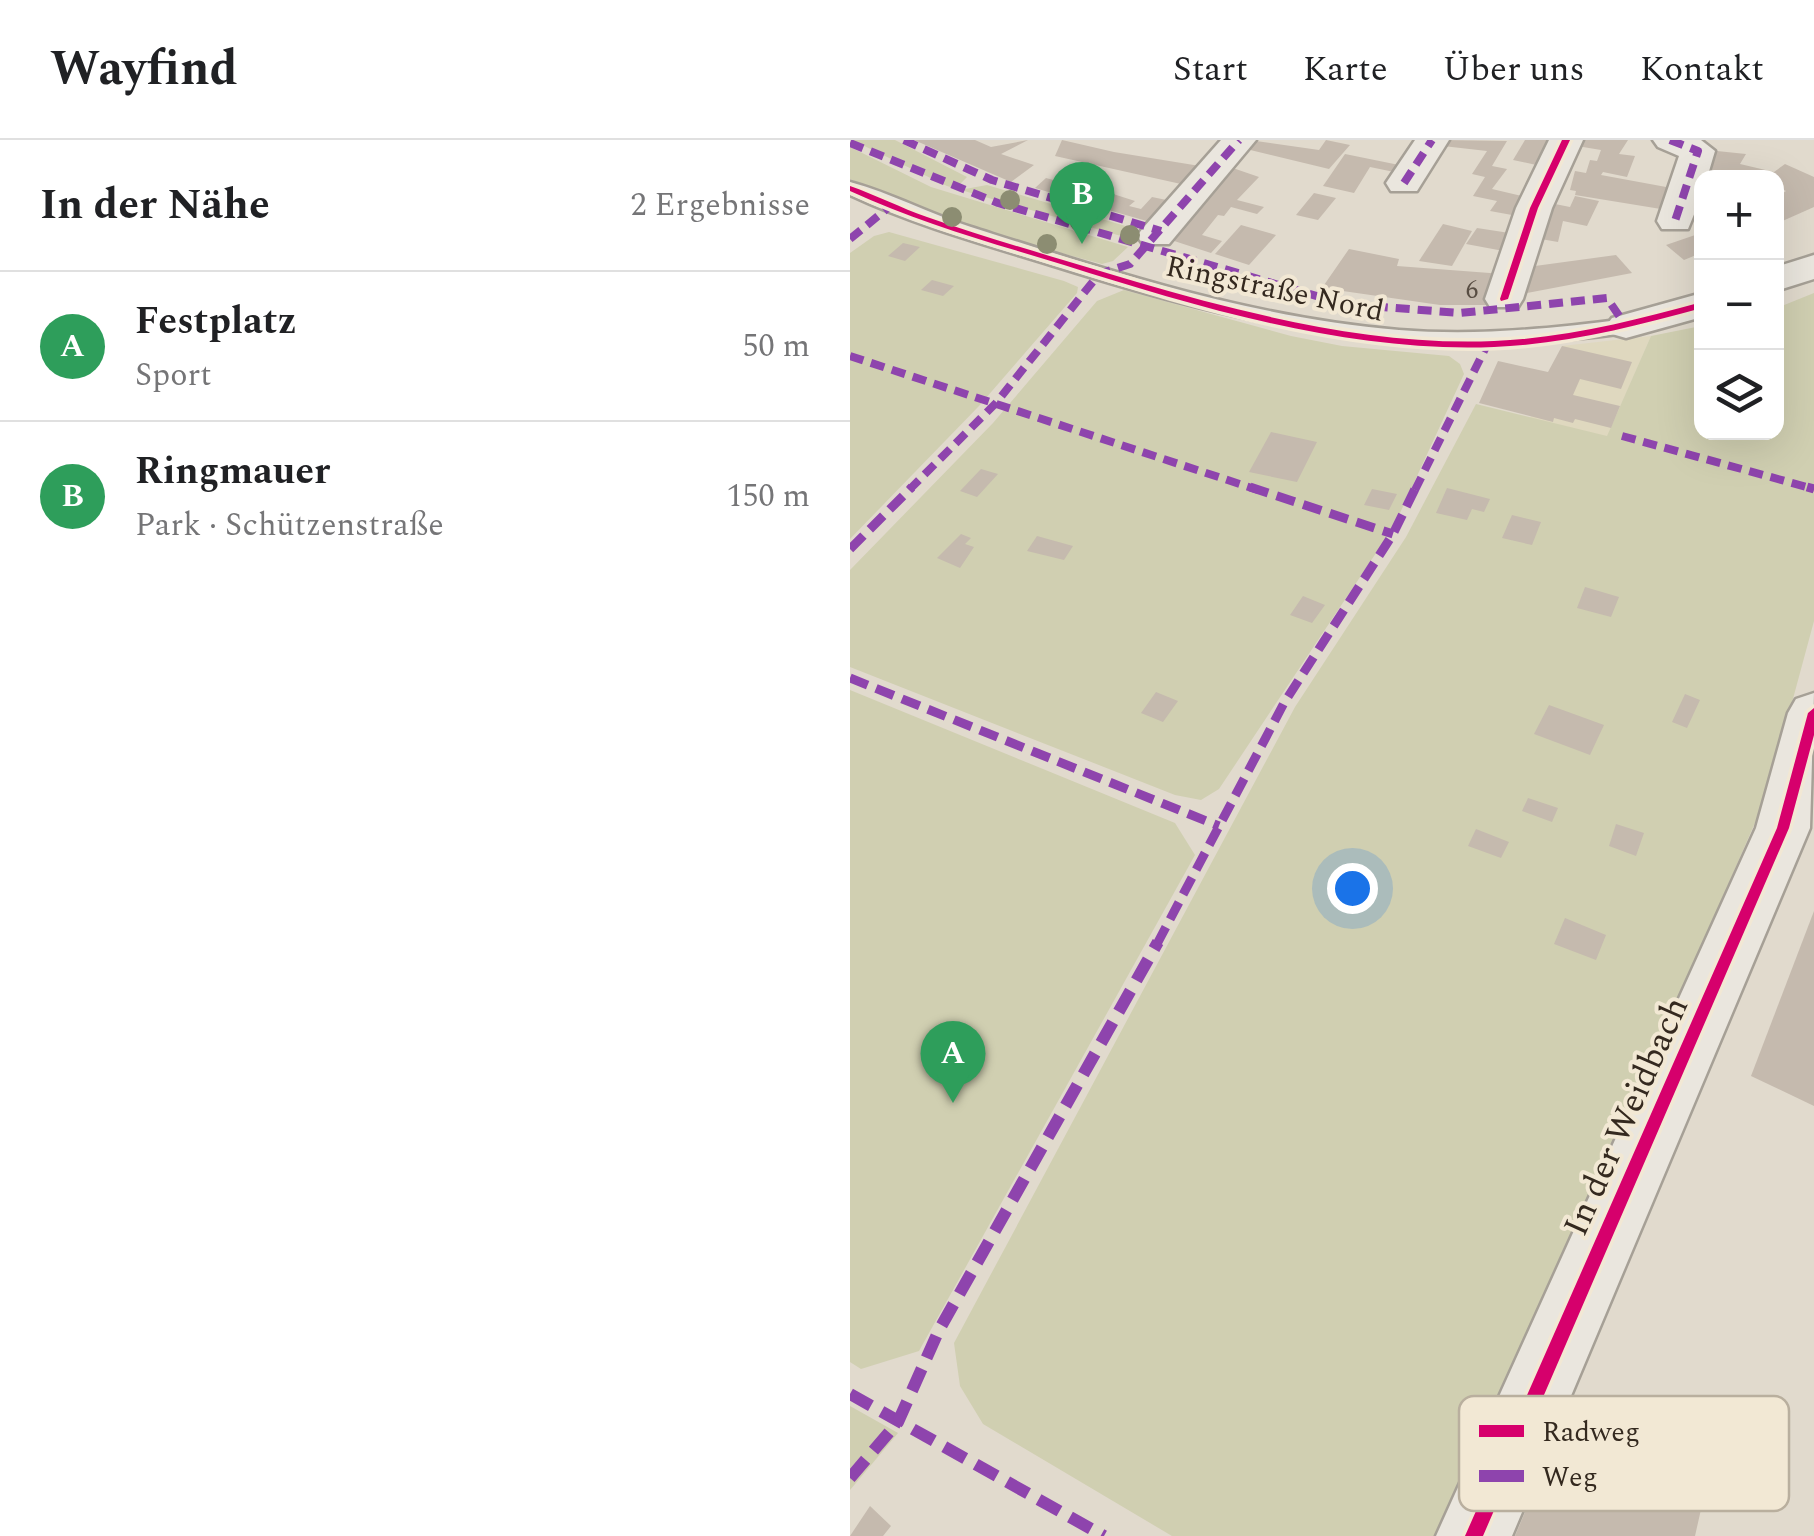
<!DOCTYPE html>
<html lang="de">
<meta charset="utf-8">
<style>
body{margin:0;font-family:Spectral,serif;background:#f6f6f6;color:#202124}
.controls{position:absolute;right:30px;top:30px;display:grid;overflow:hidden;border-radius:20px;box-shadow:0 10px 40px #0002}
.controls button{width:90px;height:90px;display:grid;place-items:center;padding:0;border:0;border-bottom:2px solid #e0e0e0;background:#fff;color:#202124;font:50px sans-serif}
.you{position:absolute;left:502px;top:748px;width:35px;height:35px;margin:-25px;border:8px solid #fff;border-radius:50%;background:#1a73e8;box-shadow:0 0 0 15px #1a73e833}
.badge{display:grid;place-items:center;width:65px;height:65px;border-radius:50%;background:#71675c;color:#fff;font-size:32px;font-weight:700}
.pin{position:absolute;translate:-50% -82px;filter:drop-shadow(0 2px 5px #0008)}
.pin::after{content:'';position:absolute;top:52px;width:35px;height:30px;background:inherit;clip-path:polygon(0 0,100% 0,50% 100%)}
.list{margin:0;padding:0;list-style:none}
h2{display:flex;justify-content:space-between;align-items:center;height:130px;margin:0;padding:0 40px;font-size:42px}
h2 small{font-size:32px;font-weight:400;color:#757577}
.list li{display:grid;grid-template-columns:65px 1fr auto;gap:30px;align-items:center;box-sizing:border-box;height:150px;padding:0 40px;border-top:2px solid #e0e0e0}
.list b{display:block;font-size:38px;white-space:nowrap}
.list p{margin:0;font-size:32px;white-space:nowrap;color:#757577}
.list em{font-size:32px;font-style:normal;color:#757577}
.icon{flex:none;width:55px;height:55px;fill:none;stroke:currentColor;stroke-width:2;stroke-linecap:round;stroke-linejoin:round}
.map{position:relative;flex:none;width:964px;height:1396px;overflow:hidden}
header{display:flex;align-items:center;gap:60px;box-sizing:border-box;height:140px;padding:0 50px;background:#fff;border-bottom:2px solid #e0e0e0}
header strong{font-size:48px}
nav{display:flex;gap:55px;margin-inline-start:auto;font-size:35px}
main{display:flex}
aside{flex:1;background:#fff}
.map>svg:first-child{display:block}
.farmland{fill:#dfd8bf}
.green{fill:#d0cfb1}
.building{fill:#c5baae}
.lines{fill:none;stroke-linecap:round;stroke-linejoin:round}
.lane-casing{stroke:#a6a096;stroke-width:5}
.street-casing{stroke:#a6a096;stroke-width:5}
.lane{fill:#eae6de;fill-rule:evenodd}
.street{fill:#eae6de;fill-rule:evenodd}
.quiet-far2{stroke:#8e44ad;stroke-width:8;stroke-dasharray:14 8;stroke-linecap:butt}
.quiet-far1{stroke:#8e44ad;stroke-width:9;stroke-dasharray:19 9;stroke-linecap:butt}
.quiet{stroke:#8e44ad;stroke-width:12;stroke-dasharray:24 12;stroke-linecap:butt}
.cycleway-casing{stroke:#f2e8d4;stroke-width:7}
.cycleway{fill:#d6006c;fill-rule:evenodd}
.tree{fill:#8c8d72}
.labels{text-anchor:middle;stroke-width:8;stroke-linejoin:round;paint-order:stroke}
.far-number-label{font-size:25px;fill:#584d43}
.far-street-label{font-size:30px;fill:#34291f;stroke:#f2e8d4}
.street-label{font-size:35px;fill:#34291f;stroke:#f2e8d4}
.key{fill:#f2e8d4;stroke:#b9af9e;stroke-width:2.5}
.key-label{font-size:28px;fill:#34291f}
</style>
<header>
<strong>Wayfind</strong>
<nav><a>Start</a><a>Karte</a><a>Über uns</a><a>Kontakt</a></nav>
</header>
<main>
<aside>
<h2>In der Nähe<small>2 Ergebnisse</small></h2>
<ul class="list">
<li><span class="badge" style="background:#2e9e5b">A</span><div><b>Festplatz</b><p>Sport</p></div><em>50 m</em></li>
<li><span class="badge" style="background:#2e9e5b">B</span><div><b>Ringmauer</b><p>Park · Schützenstraße</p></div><em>150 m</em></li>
</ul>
</aside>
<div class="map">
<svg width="964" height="1396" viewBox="0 0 964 1396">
<rect width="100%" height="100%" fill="#e1dacd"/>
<path class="farmland" d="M801,196L757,297L680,278L712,206Z"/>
<g class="green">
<path d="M2,0H45L117,37L110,44L115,49L137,45L299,93L285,100L97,46Z"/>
<path d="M0,7L81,47L278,107L263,121L252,124L115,87L0,39Z"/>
<path d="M39,92L214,141L228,147L227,153L129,266L0,399V113L24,96Z"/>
<path d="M274,150L441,196L492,206L599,216L610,224L614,234L544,386L369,649L351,660L325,655L0,527V430L143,283L247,161Z"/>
<path d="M964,153V481L917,655L734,1077L584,1396H322L133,1284L110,1246L104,1203L445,567L556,397L626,264L757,296L801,196L851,186L852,292H926L927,168Z"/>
<path d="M0,550L325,683L345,715L69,1211L11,1229L0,1222Z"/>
<path d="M0,1266L48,1293L0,1350Z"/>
</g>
<g class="building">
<path d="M64,0H125L141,7L178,0L151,14L184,25L161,42Z"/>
<path d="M212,0L264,12L356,27L340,46L205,16Z"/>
<path d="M399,0L469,10L476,0L500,5L479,29L392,8Z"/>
<path d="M592,0L657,1L642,26L657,29L642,49L680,58L673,77L640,71L647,61L623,56L635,37L622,34L637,11L593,6Z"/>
<path d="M675,0H705L691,26L663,20Z"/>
<path d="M724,0H778L769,14L785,16L777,37L753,32L751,35L827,49L817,70L725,55L726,51L720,50L725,31L736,33L740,20L747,21L751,10L721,5Z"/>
<path d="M867,11L896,14L890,24L924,32L935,24L964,37V67L926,84V58L936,51L926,46V38L855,31Z"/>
<path d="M495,14L554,26L549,33L520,27L504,53L473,46Z"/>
<path d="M377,26L409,37L387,60L414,67L407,74L381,67L374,76L368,75L352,95L372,101L361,113L315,98Z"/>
<path d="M196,38L225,46L212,56L185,48Z"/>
<path d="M257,52L285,61L279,66L291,69L302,57L326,62L307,84L241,65Z"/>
<path d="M464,53L486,58L468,80L446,75Z"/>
<path d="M725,56L749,61L737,86L713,81L708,102L685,98L695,62L720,67Z"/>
<path d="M593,84L622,91L602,126L569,121Z"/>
<path d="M391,85L426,95L399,125L365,114Z"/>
<path d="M627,88L666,94L659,112L616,104Z"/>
<path d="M851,93V113L834,120L816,105Z"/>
<path d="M53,103L70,107L55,121L38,116Z"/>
<path d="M499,109L549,119L547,126L653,134L644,165H590L472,148Z"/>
<path d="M766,115L782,133L677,153L685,126Z"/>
<path d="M82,140L104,146L93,156L71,150Z"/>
<path d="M712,206L782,222L771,249L730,239L723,255L770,266L761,288L725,279L723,283L704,278L703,282L629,263L648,221L698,232Z"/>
<path d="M421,292L467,302L447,342L399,332Z"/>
<path d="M131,329L148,334L127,357L110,351Z"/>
<path d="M597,348L640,359L634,372L622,369L617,380L586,373Z"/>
<path d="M522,349L547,354L539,370L514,365Z"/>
<path d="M662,375L691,382L682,405L652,398Z"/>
<path d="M111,394L121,398L115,404L124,407L110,428L87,418Z"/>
<path d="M187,396L223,406L214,420L177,411Z"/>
<path d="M735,447L769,457L761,477L727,468Z"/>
<path d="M453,456L475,465L462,483L440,475Z"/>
<path d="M306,552L328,561L313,582L291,573Z"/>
<path d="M835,554L850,560L837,588L822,582Z"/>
<path d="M699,565L754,585L740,615L684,594Z"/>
<path d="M678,658L708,668L702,682L672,671Z"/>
<path d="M766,684L794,693L786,716L759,706Z"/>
<path d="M626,689L659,702L651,718L618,706Z"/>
<path d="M964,771V966L901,936Z"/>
<path d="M715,778L756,795L746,820L704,804Z"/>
<path d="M768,1284L861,1325L845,1396H665L688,1341L746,1368Z"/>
<path d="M20,1366L41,1386L33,1396H0Z"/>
</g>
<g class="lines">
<defs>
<path id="lane" d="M0,42C41,53 80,74 121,87C260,131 402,178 549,190C625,196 700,189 776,179L787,186L776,193C561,222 405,189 201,125C133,104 64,85 0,55Z"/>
<g id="street">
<path d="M371,0H406L319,104H293L287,96L293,88Z"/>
<path d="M565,0H599L567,51H541L536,43Z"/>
<path d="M699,0H733L702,68L673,159L668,167H640L635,159L666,68Z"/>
<path d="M803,0H851L865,11L857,38H852V55L838,89H812L807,81L829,16L808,7Z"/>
<path d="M964,115V139L926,151V127Z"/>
<path d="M852,153V177L776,198L762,194L756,186L762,178Z"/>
<path d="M964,553L960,688L662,1396H586L906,688L938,573L946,559Z"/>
</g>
</defs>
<use href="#lane" class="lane-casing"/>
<use href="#street" class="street-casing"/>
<use href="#lane" class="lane"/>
<use href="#street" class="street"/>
<g class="quiet-far2">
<path d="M54,0L142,40L311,91"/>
<path d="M820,0L848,11L825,81"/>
<path d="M0,3L148,63L494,164L610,173L757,158L776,186"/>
<path d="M554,43L582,0"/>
<path d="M0,99L39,67"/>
<path d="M0,216L408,350"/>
<path d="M772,296L964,349"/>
<path d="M59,350L146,263L249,134L280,124L389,0"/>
<path d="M565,350L638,203"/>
</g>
<g class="quiet-far1">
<path d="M400,347L543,394"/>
<path d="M957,347L964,349"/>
<path d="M0,409L62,347"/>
<path d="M0,538L369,686"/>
<path d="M307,804L434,563L543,394L566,347"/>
</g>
<g class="quiet">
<path d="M0,1254L254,1396"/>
<path d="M0,1338L48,1282L89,1190L308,802"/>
</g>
<defs>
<g id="cycleway">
<path d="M712,0H720L688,68L658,159L651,161L650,159L680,68Z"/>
<path d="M0,46C26,55 51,68 77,77C146,101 217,121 287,142C401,175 523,206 644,201C715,198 783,181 852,162V168C783,187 715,204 644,207C500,213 350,168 214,125C142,103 69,83 0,51Z"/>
<path d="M964,568V595L939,688L633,1396H615L927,688L958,573Z"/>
</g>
</defs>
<use href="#cycleway" class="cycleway-casing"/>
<use href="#cycleway" class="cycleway"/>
</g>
<g class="tree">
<circle cx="160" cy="60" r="10"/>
<circle cx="102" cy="77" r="10"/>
<circle cx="230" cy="82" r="10"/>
<circle cx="280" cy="95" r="10"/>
<circle cx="197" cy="104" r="10"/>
</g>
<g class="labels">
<g class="far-number-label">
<text x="622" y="158">6</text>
</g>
<g class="far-street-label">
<text transform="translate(425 148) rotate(12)" y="10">Ringstraße Nord</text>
</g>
<g class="street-label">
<text transform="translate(775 976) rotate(-66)" y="12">In der Weidbach</text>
</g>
</g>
<rect x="609" y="1256" width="330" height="115" rx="15" class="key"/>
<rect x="629" y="1285" width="45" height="12" fill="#d6006c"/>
<rect x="629" y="1330" width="45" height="12" fill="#8e44ad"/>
<g class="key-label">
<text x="692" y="1301">Radweg</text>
<text x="692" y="1346">Weg</text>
</g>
</svg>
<div class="controls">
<button>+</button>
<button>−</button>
<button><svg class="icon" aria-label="layers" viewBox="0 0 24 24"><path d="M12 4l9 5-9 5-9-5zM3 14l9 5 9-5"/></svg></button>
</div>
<div class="you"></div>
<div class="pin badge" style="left:103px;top:963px;background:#2e9e5b">A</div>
<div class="pin badge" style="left:232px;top:104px;background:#2e9e5b">B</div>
</div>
</main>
